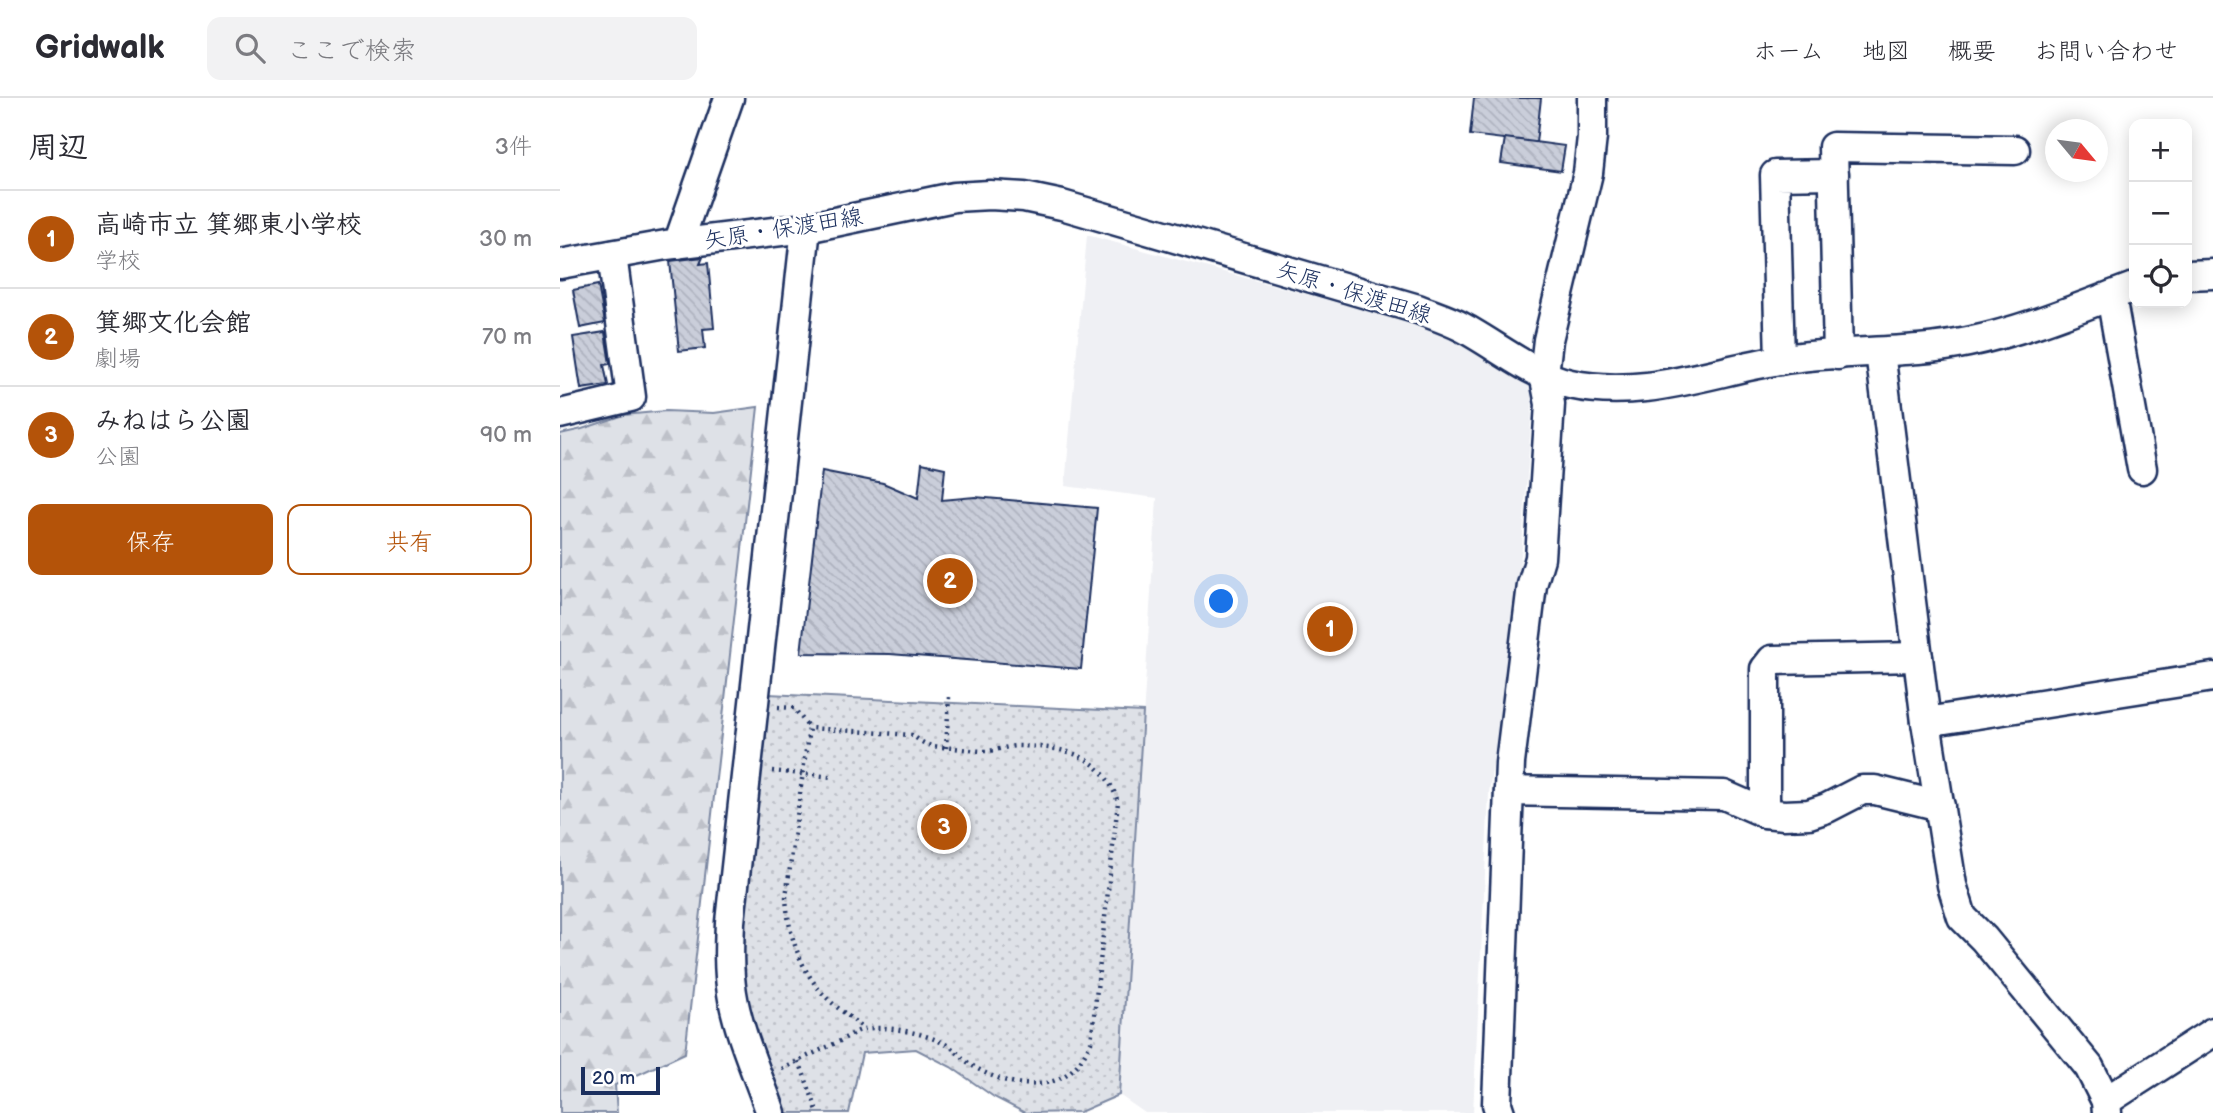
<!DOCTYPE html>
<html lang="ja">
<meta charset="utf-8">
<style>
body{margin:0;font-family:"Balsamiq Sans","Klee One",sans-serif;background:#f2f2f3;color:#2b2b33}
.controls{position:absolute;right:21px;top:21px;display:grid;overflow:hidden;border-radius:14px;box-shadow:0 4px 18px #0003}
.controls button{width:63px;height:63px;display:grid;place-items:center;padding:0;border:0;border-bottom:2px solid #e1e1e2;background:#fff;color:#2b2b33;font:35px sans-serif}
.compass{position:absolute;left:1485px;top:21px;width:63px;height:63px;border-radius:50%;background:#fff;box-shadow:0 4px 18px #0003;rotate:119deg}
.scale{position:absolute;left:21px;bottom:18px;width:79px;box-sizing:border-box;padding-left:7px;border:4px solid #1b2f5e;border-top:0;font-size:19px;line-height:24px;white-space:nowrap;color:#1b2f5e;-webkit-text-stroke:5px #fff;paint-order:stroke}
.you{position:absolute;left:662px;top:504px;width:24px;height:24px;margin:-18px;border:5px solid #fff;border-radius:50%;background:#1a73e8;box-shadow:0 0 0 10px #1a73e833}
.badge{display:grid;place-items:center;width:46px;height:46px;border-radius:50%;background:#b45309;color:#fff;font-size:23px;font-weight:700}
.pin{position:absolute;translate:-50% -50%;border:4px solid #fff;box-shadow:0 2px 7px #0006}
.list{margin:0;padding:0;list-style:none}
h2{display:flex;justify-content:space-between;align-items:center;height:91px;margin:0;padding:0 28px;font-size:30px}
h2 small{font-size:23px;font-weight:400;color:#7c7c81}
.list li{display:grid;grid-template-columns:46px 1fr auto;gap:21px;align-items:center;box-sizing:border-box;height:98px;padding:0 28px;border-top:2px solid #e1e1e2}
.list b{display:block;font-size:26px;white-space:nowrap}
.list p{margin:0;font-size:23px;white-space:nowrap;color:#7c7c81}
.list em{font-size:23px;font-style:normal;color:#7c7c81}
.actions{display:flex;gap:14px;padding:21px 28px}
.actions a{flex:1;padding:16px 0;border:2px solid #b45309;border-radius:14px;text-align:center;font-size:24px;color:#b45309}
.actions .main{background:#b45309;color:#fff}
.icon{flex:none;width:38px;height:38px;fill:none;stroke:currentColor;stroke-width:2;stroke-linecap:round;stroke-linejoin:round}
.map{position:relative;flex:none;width:1653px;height:1015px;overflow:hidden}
header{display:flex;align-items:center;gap:42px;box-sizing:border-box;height:98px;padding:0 35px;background:#fff;border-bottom:2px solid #e1e1e2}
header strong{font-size:33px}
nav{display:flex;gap:38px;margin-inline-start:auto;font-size:24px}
.search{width:490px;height:63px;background:#f2f2f3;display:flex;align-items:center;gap:18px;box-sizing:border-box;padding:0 24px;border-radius:14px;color:#7c7c81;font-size:26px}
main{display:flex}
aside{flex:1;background:#fff}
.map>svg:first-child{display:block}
.built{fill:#eff0f4}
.forest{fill:url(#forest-firs);stroke:#7c88a2;stroke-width:2}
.park{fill:url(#park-dots);stroke:#7c88a2;stroke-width:2}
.building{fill:url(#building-back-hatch);stroke:#1b2f5e;stroke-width:2}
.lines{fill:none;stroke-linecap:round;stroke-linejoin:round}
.minor-casing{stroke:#1b2f5e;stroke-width:33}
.path{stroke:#1b2f5e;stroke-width:4.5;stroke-dasharray:2 5;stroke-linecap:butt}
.minor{stroke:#fff;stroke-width:28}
.labels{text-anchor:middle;stroke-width:6;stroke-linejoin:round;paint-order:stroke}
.street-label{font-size:23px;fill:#1b2f5e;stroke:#fff}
</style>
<header>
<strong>Gridwalk</strong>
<div class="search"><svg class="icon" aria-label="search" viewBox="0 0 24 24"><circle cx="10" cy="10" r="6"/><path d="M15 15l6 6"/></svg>ここで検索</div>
<nav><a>ホーム</a><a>地図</a><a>概要</a><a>お問い合わせ</a></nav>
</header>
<main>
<aside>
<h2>周辺<small>3件</small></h2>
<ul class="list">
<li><span class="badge">1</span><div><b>高崎市立 箕郷東小学校</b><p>学校</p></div><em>30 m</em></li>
<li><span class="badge">2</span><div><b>箕郷文化会館</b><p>劇場</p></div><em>70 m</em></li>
<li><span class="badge">3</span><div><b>みねはら公園</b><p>公園</p></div><em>90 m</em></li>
</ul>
<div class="actions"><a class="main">保存</a><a>共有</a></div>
</aside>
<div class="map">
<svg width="1653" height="1015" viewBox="0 0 1653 1015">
<defs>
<pattern id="forest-firs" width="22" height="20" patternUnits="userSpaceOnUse" patternTransform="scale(1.75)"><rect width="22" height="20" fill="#dee1e7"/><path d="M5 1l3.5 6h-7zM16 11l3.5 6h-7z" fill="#bec1c9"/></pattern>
<pattern id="park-dots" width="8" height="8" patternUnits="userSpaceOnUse" patternTransform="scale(1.75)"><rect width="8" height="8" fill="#dee1e7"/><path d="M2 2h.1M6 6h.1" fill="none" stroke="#bec1c9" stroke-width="1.8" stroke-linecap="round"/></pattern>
<pattern id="building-back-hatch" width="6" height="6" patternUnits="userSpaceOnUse" patternTransform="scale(1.75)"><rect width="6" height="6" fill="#caceda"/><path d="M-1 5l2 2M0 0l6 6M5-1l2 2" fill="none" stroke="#adb1be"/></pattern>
</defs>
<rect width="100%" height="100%" fill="#fff"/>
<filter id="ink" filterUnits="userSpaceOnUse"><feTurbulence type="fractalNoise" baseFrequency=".0143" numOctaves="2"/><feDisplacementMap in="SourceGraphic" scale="14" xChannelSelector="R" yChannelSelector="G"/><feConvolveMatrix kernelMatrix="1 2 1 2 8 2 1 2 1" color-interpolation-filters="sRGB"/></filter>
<g filter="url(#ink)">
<path class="built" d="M527,137L867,229L974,282L962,449L929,695L913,1015H585L559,997L597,400L505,388Z"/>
<path class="forest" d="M198,309L125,955L55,987L57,1015H0V336L22,331L64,317L106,313L154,315Z"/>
<path class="park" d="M208,596L583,614L559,997L520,1014L465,1015L434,999L391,969L356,951L302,955L289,1015H222L214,980L189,912L178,845Z"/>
<g class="building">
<path d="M914,0H981L976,45L910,37Z"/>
<path d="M945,40L1005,48L1001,73L941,65Z"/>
<path d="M143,159L140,166L148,165L154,230L143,231L145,250L119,253L110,163Z"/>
<path d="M38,187L45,225L20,230L13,192Z"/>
<path d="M45,234L50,266L44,267L48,287L21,291L13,239Z"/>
<path d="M362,365L385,370L382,402L415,399L537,410L521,571L330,556L241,555L262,373L323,385L358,400Z"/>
</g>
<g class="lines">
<defs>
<g id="minor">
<path d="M118,146L169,0"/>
<path d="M0,166L106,147L246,130L394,99L430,97L464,99L502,107L858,211C873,217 889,222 902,229C936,247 973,278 1010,286C1082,302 1149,274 1219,262C1281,251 1346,257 1408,244C1466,232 1520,209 1574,189"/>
<path d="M1627,177L1653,176"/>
<path d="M1551,198L1582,371"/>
<path d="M1320,254L1366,624L1392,787L1402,819L1424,841L1529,969L1546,1003L1547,1015"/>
<path d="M1278,257L1273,49L1455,52"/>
<path d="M1220,262L1215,77L1274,76"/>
<path d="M0,316L71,299L52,157"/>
<path d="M1366,624L1653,579"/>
<path d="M949,693L1164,697L1205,715L1224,717L1249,716L1267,710L1302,692H1315L1380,708"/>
<path d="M1205,715V571L1212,562L1358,559"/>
<path d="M1546,1003L1653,934"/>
<path d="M211,1015C198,977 178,934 172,895C168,871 169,848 170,824L246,130"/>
<path d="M940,1015L937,1006L950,665L972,487L980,460L990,306L984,276L988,242L1028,75L1032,39V0"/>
</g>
</defs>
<use href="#minor" class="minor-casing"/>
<g class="path">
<path d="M218,609L234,610L249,630"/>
<path d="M386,650L389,599"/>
<path d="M212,673L273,679"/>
<path d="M239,963L258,1015"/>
<path d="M222,971C241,961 261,952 280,943C287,939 296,933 304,931C325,927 364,935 383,945C395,950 402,961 413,968C441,986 486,997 513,971C521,964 526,954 531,944L558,704C542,655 504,649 458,648C447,648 436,653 425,653C415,653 403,651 393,650C384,649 373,649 366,646C361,644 356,640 352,637L249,630L226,799C228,837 241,876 270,903C281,913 293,921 304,931"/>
</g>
<use href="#minor" class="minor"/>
</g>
</g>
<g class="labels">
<g class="street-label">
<text transform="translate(223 130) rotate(-9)" y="8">矢原・保渡田線</text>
<text transform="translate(794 194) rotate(17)" y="8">矢原・保渡田線</text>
</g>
</g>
</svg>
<div class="controls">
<button>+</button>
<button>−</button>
<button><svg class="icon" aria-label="locate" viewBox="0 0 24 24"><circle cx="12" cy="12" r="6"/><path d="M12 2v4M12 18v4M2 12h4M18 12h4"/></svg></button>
</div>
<svg class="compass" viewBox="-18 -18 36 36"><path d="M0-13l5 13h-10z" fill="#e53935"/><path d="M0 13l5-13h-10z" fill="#7c7c81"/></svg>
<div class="scale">20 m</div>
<div class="you"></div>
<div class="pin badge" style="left:770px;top:531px">1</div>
<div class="pin badge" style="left:390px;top:483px">2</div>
<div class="pin badge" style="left:384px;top:729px">3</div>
</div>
</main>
